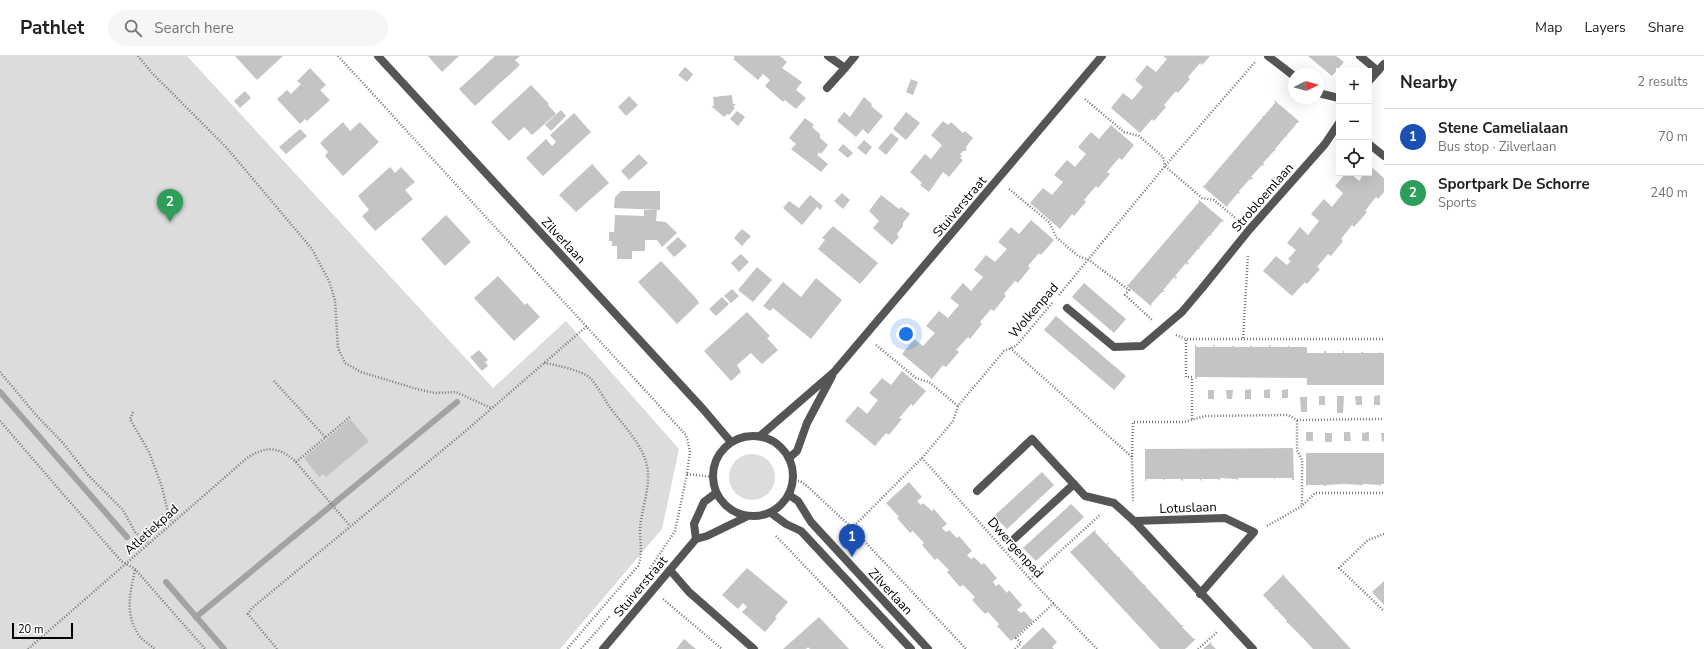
<!DOCTYPE html>
<meta charset="utf-8">
<style>
body{margin:0;font-family:"Nunito Sans",sans-serif;background:#f6f6f6;color:#202124}
.controls{position:absolute;right:12px;top:12px;display:grid;overflow:hidden;border-radius:0px;box-shadow:0 4px 16px #0002}
.controls button{width:36px;height:36px;display:grid;place-items:center;padding:0;border:0;border-bottom:1px solid #e0e0e0;background:#fff;color:#202124;font:20px sans-serif}
.compass{position:absolute;left:1288px;top:12px;width:36px;height:36px;border-radius:50%;background:#fff;box-shadow:0 4px 16px #0002;rotate:84deg}
.scale{position:absolute;left:12px;bottom:10px;width:61px;box-sizing:border-box;padding-left:4px;border:2px solid #000;border-top:0;font-size:11px;line-height:14px;white-space:nowrap;color:#000;-webkit-text-stroke:3px #fff;paint-order:stroke}
.you{position:absolute;left:906px;top:278px;width:14px;height:14px;margin:-10px;border:3px solid #fff;border-radius:50%;background:#1a73e8;box-shadow:0 0 0 6px #1a73e833}
.badge{display:grid;place-items:center;width:26px;height:26px;border-radius:50%;background:#000;color:#fff;font-size:13px;font-weight:700}
.pin{position:absolute;translate:-50% -33px;filter:drop-shadow(0 1px 2px #0008)}
.pin::after{content:'';position:absolute;top:21px;width:14px;height:12px;background:inherit;clip-path:polygon(0 0,100% 0,50% 100%)}
.list{margin:0;padding:0;list-style:none}
h2{display:flex;justify-content:space-between;align-items:center;height:52px;margin:0;padding:0 16px;font-size:17px}
h2 small{font-size:13px;font-weight:400;color:#757577}
.list li{display:grid;grid-template-columns:26px 1fr auto;gap:12px;align-items:center;box-sizing:border-box;height:56px;padding:0 16px;border-top:1px solid #e0e0e0}
.list b{display:block;font-size:15px;white-space:nowrap}
.list p{margin:0;font-size:13px;white-space:nowrap;color:#757577}
.list em{font-size:13px;font-style:normal;color:#757577}
.icon{flex:none;width:22px;height:22px;fill:none;stroke:currentColor;stroke-width:2;stroke-linecap:round;stroke-linejoin:round}
.map{position:relative;flex:none;width:1384px;height:593px;overflow:hidden}
header{display:flex;align-items:center;gap:24px;box-sizing:border-box;height:56px;padding:0 20px;background:#fff;border-bottom:1px solid #e0e0e0}
header strong{font-size:19px}
nav{display:flex;gap:22px;margin-inline-start:auto;font-size:14px}
.search{width:280px;height:36px;background:#f6f6f6;display:flex;align-items:center;gap:10px;box-sizing:border-box;padding:0 14px;border-radius:22px;color:#757577;font-size:15px}
main{display:flex}
aside{flex:1;background:#fff}
.map>svg:first-child{display:block}
.green{fill:#dcdcdc}
.lines{fill:none;stroke-linecap:round;stroke-linejoin:round}
.stream{stroke:#a3a3a3;stroke-width:6}
.building{fill:#c4c4c4}
.path{stroke:#777;stroke-width:2.5;stroke-dasharray:1 2;stroke-linecap:butt}
.lane{stroke:#555;stroke-width:8}
.street{stroke:#555;stroke-width:8}
.labels{text-anchor:middle;stroke-width:3;stroke-linejoin:round;paint-order:stroke}
.street-label{font-size:13px;fill:#000;stroke:#fff}
</style>
<header>
<strong>Pathlet</strong>
<div class="search"><svg class="icon" aria-label="search" viewBox="0 0 24 24"><circle cx="10" cy="10" r="6"/><path d="M15 15l6 6"/></svg>Search here</div>
<nav><a>Map</a><a>Layers</a><a>Share</a></nav>
</header>
<main>
<div class="map">
<svg width="1384" height="593" viewBox="0 0 1384 593">
<rect width="100%" height="100%" fill="#fff"/>
<g class="green">
<path d="M0,0H187L493,332L566,265L679,393L662,473L560,593H0Z"/>
<circle cx="752" cy="421" r="23"/>
</g>
<g class="lines">
<g class="stream">
<path d="M0,336L127,481"/>
<path d="M166,526L224,593"/>
<path d="M196,561L457,346"/>
</g>
</g>
<g class="building">
<path d="M235,0H283L257,24Z"/>
<path d="M428,0H459L442,16Z"/>
<path d="M495,0H520L515,4L520,9L475,50L459,33Z"/>
<path d="M733,0H780L787,6L782,12L802,26L796,34L806,42L796,53L785,44L783,46L765,30L770,24L763,18L758,24L733,3L735,2Z"/>
<path d="M1163,0H1210L1202,9L1200,7L1188,21L1190,23L1178,37L1176,35L1164,49L1166,51L1154,65L1152,63L1140,77L1111,52L1123,37L1132,44L1143,31L1135,24L1147,9L1156,16L1167,3Z"/>
<path d="M1308,0H1336L1344,6L1332,20Z"/>
<path d="M685,11L693,18L687,26L678,19Z"/>
<path d="M310,12L326,29L320,34L330,44L307,65L305,63L300,68L277,43L287,34L291,38L301,28L297,25Z"/>
<path d="M911,23L918,26L913,39L906,36Z"/>
<path d="M531,29L549,48L548,49L556,58L532,79L524,71L509,85L491,66Z"/>
<path d="M245,35L251,42L240,52L234,45Z"/>
<path d="M732,39L733,48H736L733,51L735,52L729,59L727,58L724,61L711,50H714L713,41Z"/>
<path d="M629,40L638,49L626,60L618,51Z"/>
<path d="M864,41L872,48L871,50L883,60L868,78L863,73L856,81L837,65L844,56L850,61Z"/>
<path d="M1274,44L1300,66H1298L1287,79V82L1286,80L1275,93L1276,95H1274L1263,107L1264,108L1263,110L1262,109L1251,121L1253,122L1251,124L1250,123L1239,135L1240,138L1238,137L1227,150L1228,152L1202,130H1204L1263,61L1261,60H1264L1275,47Z"/>
<path d="M561,54L566,60L551,75L545,69Z"/>
<path d="M737,55L745,61L738,70L730,63Z"/>
<path d="M906,56L920,67L906,84L893,73Z"/>
<path d="M574,57L591,76L543,120L526,102L546,83L552,90L556,86L550,79Z"/>
<path d="M805,62L814,69L812,71L820,78V82L828,89L821,98L820,96L817,99L828,108L821,116L791,93L796,88L789,82Z"/>
<path d="M943,65L948,69L951,66L963,77L965,75L973,82L966,91V95H963L960,98L962,100L960,102L963,104L949,121L943,116L929,136L920,129L922,127L910,116L925,98L931,103L942,89L931,79Z"/>
<path d="M343,66L350,75L360,66L379,86L343,120L325,100L328,96L320,87Z"/>
<path d="M1111,69L1134,89L1122,104L1119,102L1107,116L1110,118L1098,132L1096,130L1084,144L1086,146L1074,160L1072,158L1060,173L1030,147L1043,132L1052,139L1063,126L1054,119L1067,104L1075,111L1086,98L1078,91L1091,76L1099,83Z"/>
<path d="M300,73L307,80L286,98L279,91Z"/>
<path d="M891,77L899,83L886,99L878,92Z"/>
<path d="M864,84L872,91L866,99L857,92Z"/>
<path d="M843,88L853,97L848,102L838,94Z"/>
<path d="M639,98L648,107L629,124L621,115Z"/>
<path d="M592,108L609,127L576,156L559,139Z"/>
<path d="M1369,109L1384,122V136L1378,143L1376,141L1365,155L1367,156L1354,171L1352,169L1341,183L1343,185L1331,200L1328,198L1317,211L1320,213L1307,228L1305,226L1292,240L1263,215L1276,200L1287,209L1291,205L1288,203L1296,194L1287,187L1300,171L1308,179L1319,165L1311,158L1324,143L1332,151L1343,137L1335,130L1346,117H1350L1359,125L1362,121L1359,118L1360,117H1369Z"/>
<path d="M390,111L395,117L401,111L415,126L405,134L413,143L375,175L362,160L369,154L358,140Z"/>
<path d="M621,135H660V154L614,152L615,141Z"/>
<path d="M842,137L850,144L843,153L834,145Z"/>
<path d="M810,139L823,150L820,154L817,151L802,169L783,152L789,145L799,152Z"/>
<path d="M881,139L899,153L901,151L910,158L903,167V170L897,178L899,181L892,189L873,172L879,165L869,155Z"/>
<path d="M1198,143L1224,165L1223,166L1222,165L1211,178L1212,179L1211,180L1210,179L1199,192L1200,193H1198L1187,206L1189,207L1187,209L1186,207L1175,220L1177,221L1176,223L1174,221L1163,234L1165,236H1162L1151,248L1152,251L1126,229H1128L1152,201L1199,146Z"/>
<path d="M644,154H657L656,165L666,166L677,177L662,191L657,184H645V195H632V203H617V190H612V185H609V176H614L615,159L644,160Z"/>
<path d="M446,159L471,186L445,210L421,183Z"/>
<path d="M1031,164L1054,184L1041,199L1039,197L1028,210L1030,212L1018,227L1015,225L1004,238L1006,240L994,255L991,253L980,266L982,268L970,283L968,281L956,294L959,296L946,311L943,309L932,323L902,298L914,283L923,290L935,277L926,270L939,255L948,262L959,249L950,242L963,227L971,235L983,221L974,214L986,199L995,206L1007,193L998,186L1011,171L1019,178Z"/>
<path d="M833,170L878,207L860,228L818,193L825,184L822,182Z"/>
<path d="M742,173L751,180L742,190L734,182Z"/>
<path d="M678,181L687,190L674,201L666,192Z"/>
<path d="M741,198L749,206L739,216L731,207Z"/>
<path d="M661,205L695,241L699,247L677,268L638,226Z"/>
<path d="M757,211L772,224L753,246L738,234Z"/>
<path d="M498,220L525,249L527,247L540,261L514,285L474,242Z"/>
<path d="M816,222L842,244L811,283L773,252L770,255L763,250L783,226L801,241Z"/>
<path d="M1084,227L1126,263L1114,277L1072,241Z"/>
<path d="M732,233L739,240L731,247L724,240Z"/>
<path d="M722,241L729,248L716,260L709,253Z"/>
<path d="M747,256L770,280L767,282L778,294L762,308L751,297L737,309L741,316L731,325L704,295Z"/>
<path d="M1056,260L1126,320L1114,334L1044,274Z"/>
<path d="M1195,289L1197,291H1214L1213,289H1215V291H1232L1233,289L1234,291H1250L1252,289V291H1269V289H1271L1270,291H1287L1289,289V291H1307V297H1324V295H1326V297H1343V295H1344V297H1361L1362,295L1363,297H1380L1381,295V297H1384V329H1307V322L1197,321V323H1195Z"/>
<path d="M479,294L488,304L485,306L488,310L482,315L470,301Z"/>
<path d="M902,315L926,335L913,350L911,348L899,362L902,363L889,379L886,377L875,390L845,365L858,350L867,358L878,344L869,337L882,322L891,329Z"/>
<path d="M1251,333V343H1245V334Z"/>
<path d="M1270,333V342H1264V334Z"/>
<path d="M1288,333V342H1282V334Z"/>
<rect x="1208" y="334" width="6" height="9"/>
<path d="M1226,334H1233L1232,343H1227Z"/>
<path d="M1380,339V349H1374V340Z"/>
<rect x="1319" y="340" width="6" height="9"/>
<path d="M1337,340H1344L1343,357H1337Z"/>
<path d="M1355,340H1362V349H1356Z"/>
<path d="M1300,341H1307V356H1301Z"/>
<path d="M350,363L369,385L326,421L323,418L319,421L304,402Z"/>
<rect x="1306" y="376" width="7" height="9"/>
<path d="M1344,376H1350L1351,385H1344Z"/>
<path d="M1369,376V385H1362V377Z"/>
<rect x="1325" y="377" width="7" height="9"/>
<path d="M1381,377H1384V385L1382,386Z"/>
<path d="M1293,392L1294,424H1292V422H1275V424L1274,422H1238V425L1237,424V423L1220,422V425L1218,423H1201L1202,425L1200,424V423H1183V425L1181,424V423H1165L1163,425V423H1146V425H1145V393Z"/>
<path d="M1306,397H1384V428H1381V430H1380V429L1363,428L1361,430V429L1344,428L1326,429V430H1324V429H1308L1306,430Z"/>
<path d="M1042,416L1054,429L1007,473L994,460Z"/>
<path d="M909,426L922,441L917,445L921,449L923,447L932,455L934,453L947,468L942,472L946,476L949,474L957,482L959,480L972,495L967,499L971,503L974,501L982,509L984,507L997,522L993,526L996,530L999,528L1007,537L1009,534L1022,549L1017,554L1021,557L1024,555L1033,565L1011,585L997,570L999,568L988,556L985,558L972,544L975,541L963,529L960,531L947,516L949,514L937,502L935,504L922,489L924,487L913,475L910,477L897,462L899,461L886,447Z"/>
<path d="M1071,448L1084,461L1036,505L1023,492Z"/>
<path d="M1095,474L1096,475L1095,476L1106,488L1110,486L1107,489L1119,502L1120,500V503L1131,515H1134L1132,516L1144,529H1146L1145,530L1156,542H1158L1157,543L1169,556L1170,555V557L1181,569H1184L1182,571L1194,583H1196L1185,593H1160L1070,496Z"/>
<path d="M747,512L788,546L775,561L777,562L765,576L742,556L747,551L743,547L738,553L722,539Z"/>
<path d="M1284,518V520L1351,593H1313L1301,580L1300,581V579L1288,567H1286L1287,565L1276,553H1274L1275,552L1263,539L1260,542Z"/>
<path d="M1384,525V549L1372,536Z"/>
<path d="M819,561L849,593H810L808,591L806,593H783Z"/>
<path d="M1043,571L1057,586L1052,591L1054,593H1020Z"/>
<path d="M684,583L696,593H676Z"/>
<path d="M1211,586H1212L1211,588L1216,593H1203Z"/>
</g>
<g class="lines">
<g class="path">
<path d="M138,0L152,17L226,91L312,193L329,225L335,244L338,292L345,307L361,316L417,333L435,337L456,336L491,352"/>
<path d="M338,0L686,379L690,395L687,418L675,475L649,514"/>
<path d="M1085,43L1124,76L1139,80L1163,101L1165,110L1202,142L1214,144L1239,165"/>
<path d="M1009,133L1050,167L1056,181L1078,200L1089,204L1129,234L1125,239L1152,264"/>
<path d="M1059,239L1165,110L1255,6"/>
<path d="M1176,279L1186,283"/>
<path d="M1243,282L1248,199"/>
<path d="M876,289L916,322L929,326L958,350"/>
<path d="M1010,292L1132,401L1133,445"/>
<path d="M544,307C554,308 583,315 590,322C597,329 603,341 609,350C623,370 646,390 648,417C649,436 641,455 640,474C640,487 643,497 638,510L567,593"/>
<path d="M0,316L36,359L63,387L88,419L123,454L135,476L149,488"/>
<path d="M274,325L326,382"/>
<path d="M133,356L130,363L149,396L162,431L169,461L173,466"/>
<path d="M1192,363V321H1186V283H1384"/>
<path d="M0,365L121,505L135,513L205,593"/>
<path d="M1132,401L1133,366H1184L1206,360L1288,359L1297,364L1384,363"/>
<path d="M922,402L1030,523L1097,593"/>
<path d="M296,406L351,360"/>
<path d="M687,418L712,421"/>
<path d="M795,425H800L807,430L852,472L966,593"/>
<path d="M1303,449L1315,437H1384"/>
<path d="M1267,470L1302,450V404L1297,394V364"/>
<path d="M852,472L922,402L953,365L958,350L1004,295L1016,290L1053,246"/>
<path d="M1384,478L1368,484L1339,512L1384,555"/>
<path d="M776,480L884,593"/>
<path d="M135,514C130,538 124,558 140,581C144,585 150,589 155,593"/>
<path d="M1030,523L1101,458"/>
<path d="M663,543L722,593"/>
<path d="M28,593L247,402C265,390 278,390 295,405L350,470"/>
<path d="M277,593L248,558L252,552L462,378L587,270"/>
<path d="M581,593L610,560"/>
<path d="M1015,593L1021,587L1016,582L1054,547"/>
<path d="M1198,593L1217,576"/>
</g>
<g class="lane">
<path d="M1360,0L1378,15"/>
<path d="M1067,252L1114,291L1142,290L1182,256L1203,231"/>
<path d="M670,514L689,536L754,593"/>
</g>
<g class="street">
<path d="M378,0L703,353L731,386"/>
<path d="M828,0L845,12L855,0"/>
<path d="M1268,0L1294,20"/>
<path d="M1369,25L1384,8"/>
<path d="M827,32L845,12"/>
<path d="M1318,37L1339,42"/>
<path d="M1369,88L1384,100"/>
<path d="M1203,231L1249,174L1325,88L1339,67"/>
<circle cx="753" cy="420" r="40"/>
<path d="M760,380L834,316L1102,0"/>
<path d="M789,402L797,395L807,367L832,320"/>
<path d="M977,435L1032,383L1085,440L1114,447L1134,465L1253,593"/>
<path d="M789,439L798,445L811,466L928,593"/>
<path d="M771,457L786,468L801,475L911,593"/>
<path d="M1134,465L1225,462L1254,476L1200,538"/>
<path d="M1015,482L1074,428"/>
<path d="M696,483L694,468L704,446L716,437"/>
<path d="M603,593L696,483L707,480L746,461"/>
</g>
</g>
<g class="labels">
<g class="street-label">
<text transform="translate(1262 141) rotate(-49)" y="5">Strobloemlaan</text>
<text transform="translate(959 150) rotate(-50)" y="5">Stuiverstraat</text>
<text transform="translate(564 184) rotate(47)" y="5">Zilverlaan</text>
<text transform="translate(1033 254) rotate(-49)" y="5">Wolkenpad</text>
<text transform="translate(1188 451) rotate(-2)" y="5">Lotuslaan</text>
<text transform="translate(151 473) rotate(-42)" y="5">Atletiekpad</text>
<text transform="translate(1016 491) rotate(48)" y="5">Dwergenpad</text>
<text transform="translate(640 530) rotate(-50)" y="5">Stuiverstraat</text>
<text transform="translate(891 535) rotate(47)" y="5">Zilverlaan</text>
</g>
</g>
</svg>
<div class="controls">
<button>+</button>
<button>−</button>
<button><svg class="icon" aria-label="locate" viewBox="0 0 24 24"><circle cx="12" cy="12" r="6"/><path d="M12 2v4M12 18v4M2 12h4M18 12h4"/></svg></button>
</div>
<svg class="compass" viewBox="-18 -18 36 36"><path d="M0-13l5 13h-10z" fill="#e53935"/><path d="M0 13l5-13h-10z" fill="#757577"/></svg>
<div class="scale">20 m</div>
<div class="you"></div>
<div class="pin badge" style="left:852px;top:501px;background:#1a4fb4">1</div>
<div class="pin badge" style="left:170px;top:166px;background:#2e9e5b">2</div>
</div>
<aside>
<h2>Nearby<small>2 results</small></h2>
<ul class="list">
<li><span class="badge" style="background:#1a4fb4">1</span><div><b>Stene Camelialaan</b><p>Bus stop · Zilverlaan</p></div><em>70 m</em></li>
<li><span class="badge" style="background:#2e9e5b">2</span><div><b>Sportpark De Schorre</b><p>Sports</p></div><em>240 m</em></li>
</ul>
</aside>
</main>
